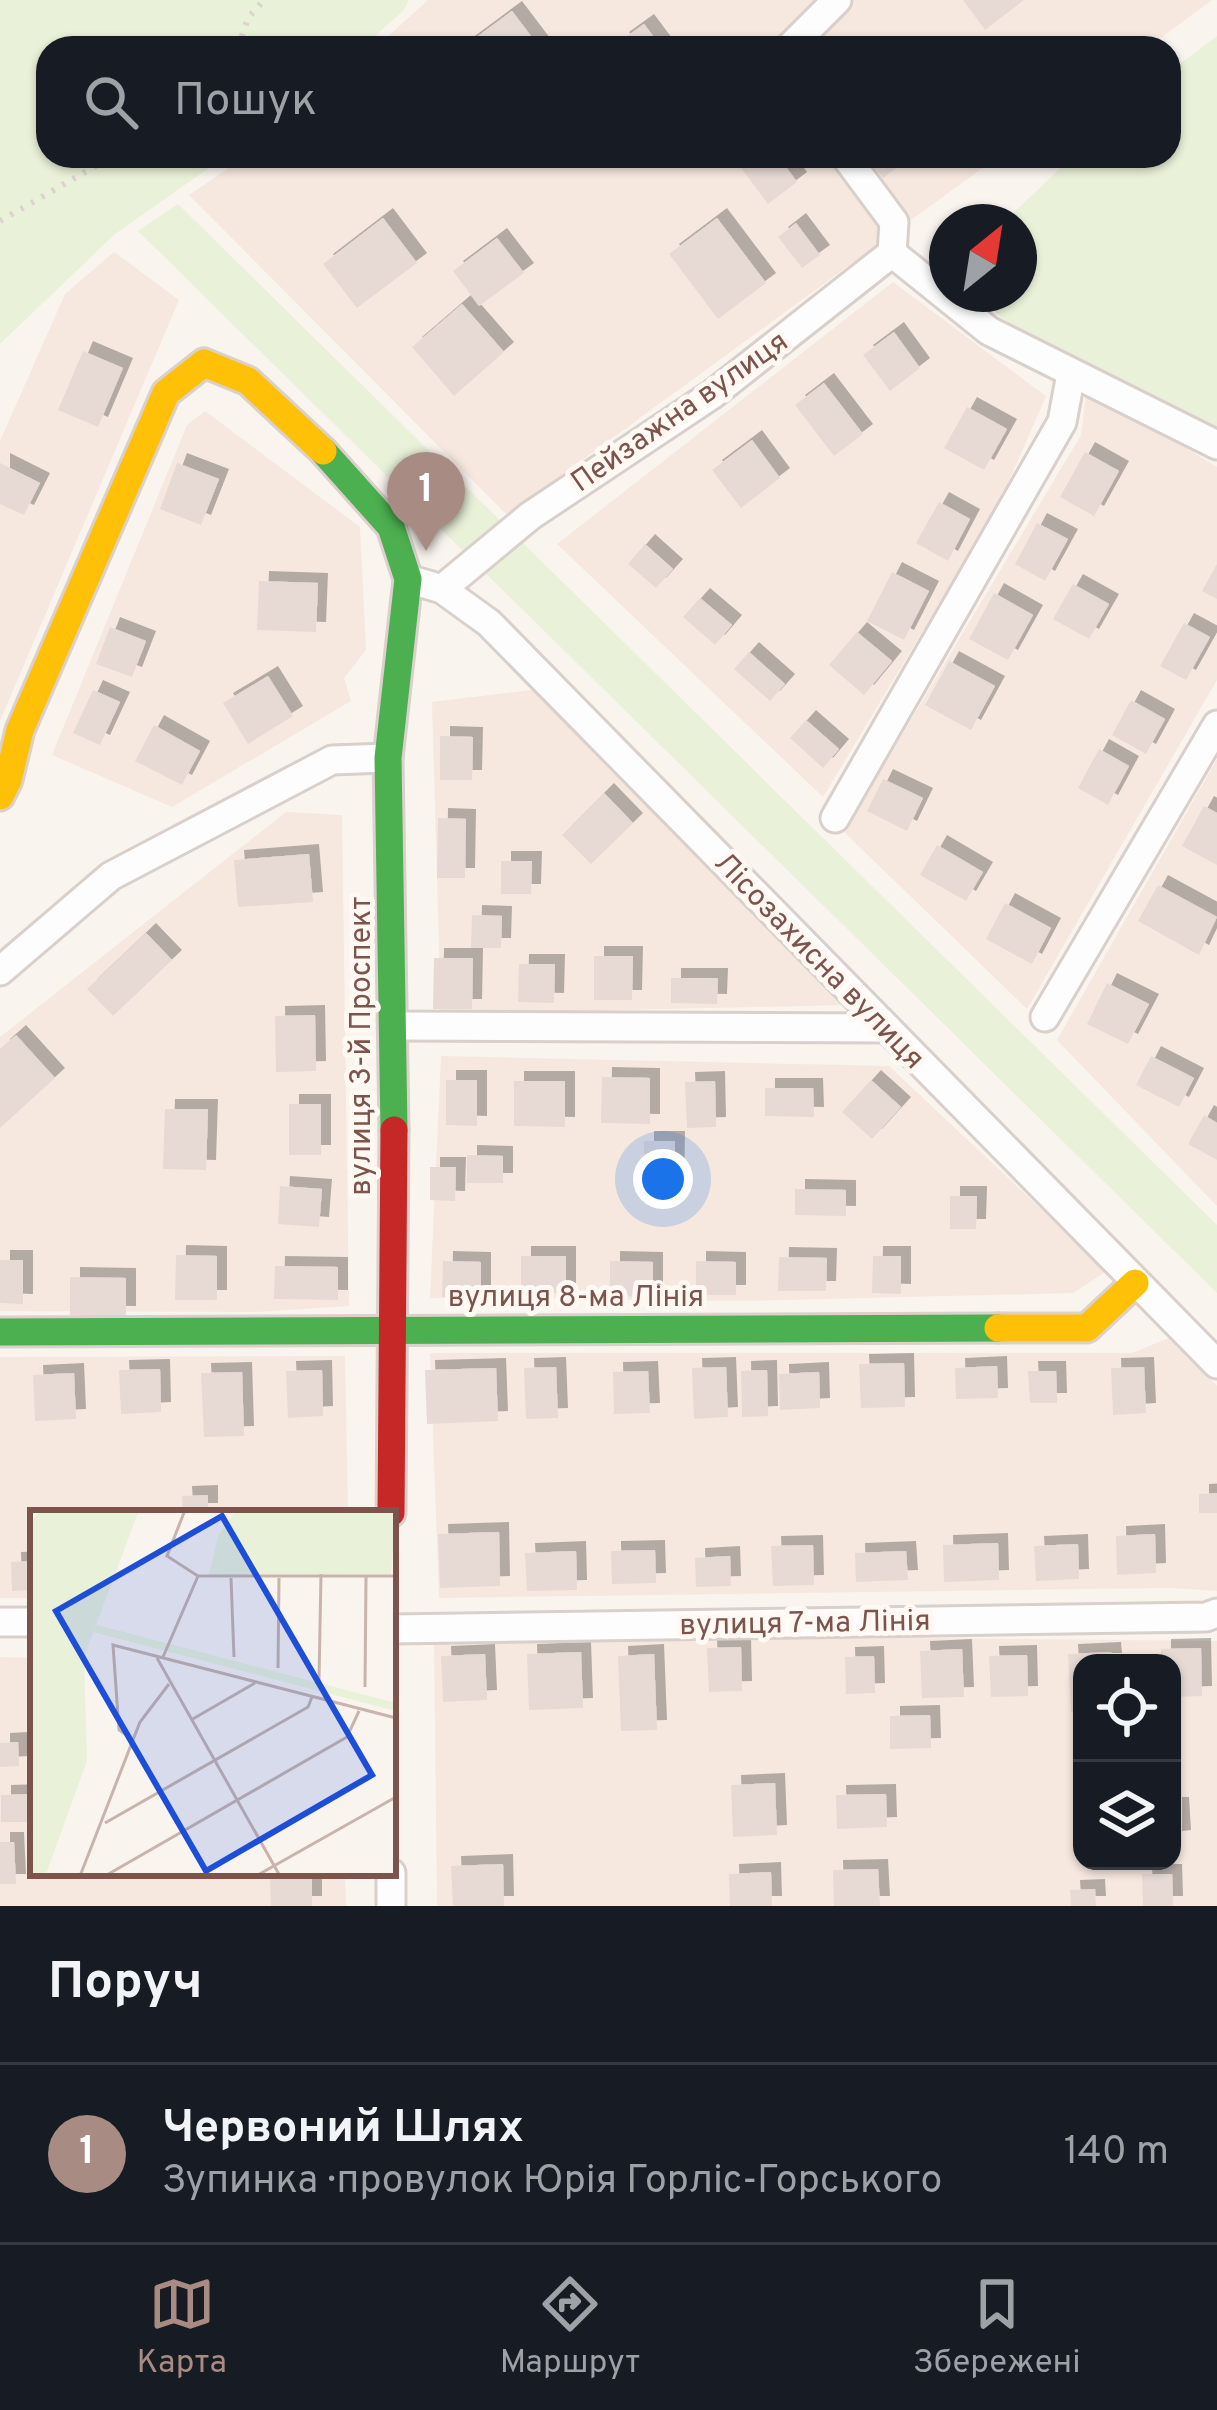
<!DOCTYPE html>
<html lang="uk">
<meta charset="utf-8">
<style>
body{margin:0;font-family:Overpass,sans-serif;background:#242831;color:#f1f3f6}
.controls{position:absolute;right:36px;bottom:36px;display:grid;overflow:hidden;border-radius:24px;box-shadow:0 3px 9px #0004}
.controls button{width:108px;height:108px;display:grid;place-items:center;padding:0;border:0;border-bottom:3px solid #363941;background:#171b24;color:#f1f3f6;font:60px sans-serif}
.compass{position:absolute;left:929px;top:204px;width:108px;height:108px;border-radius:50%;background:#171b24;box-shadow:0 3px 9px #0004;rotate:30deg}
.you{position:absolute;left:663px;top:1179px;width:42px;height:42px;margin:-30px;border:9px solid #fff;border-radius:50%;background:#1a73e8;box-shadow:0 0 0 18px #1a73e833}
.badge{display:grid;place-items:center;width:78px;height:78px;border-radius:50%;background:#a88c84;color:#fff;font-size:39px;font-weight:700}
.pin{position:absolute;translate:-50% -99px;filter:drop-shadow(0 3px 6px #0008)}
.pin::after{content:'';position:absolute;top:63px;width:42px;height:36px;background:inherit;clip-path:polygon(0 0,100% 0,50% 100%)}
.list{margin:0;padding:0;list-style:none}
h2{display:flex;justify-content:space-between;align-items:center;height:156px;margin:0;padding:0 48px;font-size:51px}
h2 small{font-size:39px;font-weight:400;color:#9ea1a6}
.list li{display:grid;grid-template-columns:78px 1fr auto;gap:36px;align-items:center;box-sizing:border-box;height:180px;padding:0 48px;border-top:3px solid #363941}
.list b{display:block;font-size:45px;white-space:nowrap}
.list p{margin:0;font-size:39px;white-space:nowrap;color:#9ea1a6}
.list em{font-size:39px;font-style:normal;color:#9ea1a6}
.icon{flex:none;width:66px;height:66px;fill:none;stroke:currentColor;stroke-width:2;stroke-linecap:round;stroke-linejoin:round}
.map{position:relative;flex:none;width:1217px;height:1906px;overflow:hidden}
.search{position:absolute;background:#171b24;box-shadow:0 3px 9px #0004;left:36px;right:36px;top:36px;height:132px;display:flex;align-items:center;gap:30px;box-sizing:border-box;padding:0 42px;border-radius:36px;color:#9ea1a6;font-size:45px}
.sheet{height:336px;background:#171b24}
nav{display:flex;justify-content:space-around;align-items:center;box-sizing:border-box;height:168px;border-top:3px solid #363941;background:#171b24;font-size:33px;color:#9ea1a6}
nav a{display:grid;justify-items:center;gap:6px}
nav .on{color:#a88c84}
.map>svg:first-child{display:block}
.residential{fill:#f6e8df;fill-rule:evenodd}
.green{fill:#eaf1d9}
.building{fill:#e7dad5;filter:url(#shadow)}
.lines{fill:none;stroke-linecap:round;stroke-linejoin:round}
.street-casing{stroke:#d9cfcb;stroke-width:33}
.fast-casing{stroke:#dbd0cc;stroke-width:33}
.slow-casing{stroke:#dbd0cc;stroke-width:33}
.jam-casing{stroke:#dbd0cc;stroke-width:33}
.path{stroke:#ddd2cf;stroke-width:6;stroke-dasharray:3 9;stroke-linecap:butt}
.street{stroke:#fefdfd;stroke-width:27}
.fast{stroke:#4caf50;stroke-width:27}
.slow{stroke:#ffc107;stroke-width:27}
.jam{stroke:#c62828;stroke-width:27}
.labels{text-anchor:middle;stroke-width:10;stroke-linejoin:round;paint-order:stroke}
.street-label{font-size:30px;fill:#7c544b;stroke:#fff8f3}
.inset-road{fill:none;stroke:#c8b4ad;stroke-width:3}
.view{fill:#1d4ed8;fill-opacity:0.15;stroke:#1d4ed8;stroke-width:6}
.inset-edge{fill:none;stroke:#7c544b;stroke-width:6}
</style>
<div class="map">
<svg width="1217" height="1906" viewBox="0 0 1217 1906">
<defs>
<filter id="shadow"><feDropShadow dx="10" dy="-10" stdDeviation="0" flood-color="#0004"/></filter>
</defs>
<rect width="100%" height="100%" fill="#faf4ef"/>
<g class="residential">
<path d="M428,0H1212L1147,48H375Z"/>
<path d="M246,156H999L507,515L189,195Z"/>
<path d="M114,252L179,300L0,721V441L65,294Z"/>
<path d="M893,282L1046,396L999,504L823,797L557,544Z"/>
<path d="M1087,388L1217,467V680L1027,1009L844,832L1081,435Z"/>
<path d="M205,411L360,527L366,650L344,678L351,701L172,807L52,755L187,425Z"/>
<path d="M540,689L848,1005L441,1014L432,702Z"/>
<path d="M1217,759V1206L1057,1040Z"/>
<path d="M286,812L342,815L349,1306L257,1312L0,1311V1037Z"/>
<path d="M441,1056L889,1066L1107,1271L1073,1293L745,1301L430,1298Z"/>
<path d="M1169,1338L1217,1386V1591L1170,1588L439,1598L430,1353H1132Z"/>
<path d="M345,1356L348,1513H33V1598H0V1357Z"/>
<path d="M795,1637L1217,1641V1906H437L434,1643ZM1082,1663H1172V1861H1082Z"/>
<path d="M0,1657L33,1658V1873H345L346,1906H0Z"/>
</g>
<g class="green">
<path d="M0,0H409L403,11L361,48H48V156H226L115,234L0,344Z"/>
<path d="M1217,36V434L1032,342L972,294H1019V222H1004L1073,156H1169V72Z"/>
<path d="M178,204L1217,1225V1293L138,231Z"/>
</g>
<g class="building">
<path d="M963,0H1024L985,30Z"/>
<path d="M512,11L540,48H462Z"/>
<path d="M644,24L662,48H624L619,42Z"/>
<path d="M743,156H778L797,182L768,204L736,161Z"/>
<path d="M866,156H912L883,178Z"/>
<path d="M383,218L417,263L357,308L323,264Z"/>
<path d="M717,218L766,283L718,319L669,254Z"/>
<path d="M796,223L820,255L802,268L778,237Z"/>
<path d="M497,238L524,273L479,306L453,271Z"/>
<path d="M462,304L504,352L454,396L412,347Z"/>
<path d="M894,332L920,368L890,391L863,355Z"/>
<path d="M83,351L123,368L98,427L58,410Z"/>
<path d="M824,383L863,434L834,456L795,405Z"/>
<path d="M967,407L1007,429L984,470L944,448Z"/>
<path d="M752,440L780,478L741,508L712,470Z"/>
<path d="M1085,452L1119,471L1094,516L1060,497Z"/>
<path d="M0,463L40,483L24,515L0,504Z"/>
<path d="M177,463L219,479L201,525L160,509Z"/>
<path d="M939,502L970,519L948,561L916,543Z"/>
<path d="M1037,523L1068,539L1045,581L1015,564Z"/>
<path d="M645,544L673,569L656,588L628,564Z"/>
<path d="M1217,564V599L1202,591Z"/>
<path d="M892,572L929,591L904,640L867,621Z"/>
<path d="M259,581L318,583L316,632L257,630Z"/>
<path d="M1073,584L1109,604L1089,639L1053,619Z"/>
<path d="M994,593L1033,615L1008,660L969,639Z"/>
<path d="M700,598L732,625L715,645L683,617Z"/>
<path d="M1184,623L1210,637L1186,680L1160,666Z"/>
<path d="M110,627L146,641L132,677L96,664Z"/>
<path d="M857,632L892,661L864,695L829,665Z"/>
<path d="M749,652L785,684L770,701L734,669Z"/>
<path d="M949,661L995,686L971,730L925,705Z"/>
<path d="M268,676L293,716L248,744L223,703Z"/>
<path d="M93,690L120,702L100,745L73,733Z"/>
<path d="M1131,700L1165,719L1146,754L1112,735Z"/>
<path d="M806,720L839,749L823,768L790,738Z"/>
<path d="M154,725L200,751L182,785L135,761Z"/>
<path d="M440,736L473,737L472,780H440Z"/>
<path d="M1099,749L1129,766L1108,805L1078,788Z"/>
<path d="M883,779L923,798L907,831L867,811Z"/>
<path d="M604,793L633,823L591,864L562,835Z"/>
<path d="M1204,806L1217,813V865L1182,846Z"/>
<path d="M438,818L466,819L465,878H437Z"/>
<path d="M937,845L983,872L966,901L920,875Z"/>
<path d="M309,854L313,902L238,907L234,860Z"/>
<path d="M501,861H532L531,894H501Z"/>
<path d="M1158,885L1217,917L1199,955L1138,921Z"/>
<path d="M1005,903L1051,928L1032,964L986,939Z"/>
<path d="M472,915L502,916L501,948H471Z"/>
<path d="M146,933L172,960L113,1016L87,989Z"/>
<path d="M594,956H633L632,1000H594Z"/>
<path d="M434,958H473L472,1009H433Z"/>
<path d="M519,964H555L554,1003L518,1002Z"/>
<path d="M671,978H718L717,1004L671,1003Z"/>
<path d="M1107,983L1149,1004L1128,1044L1087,1024Z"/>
<path d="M315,1015L316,1071L276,1072L275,1016Z"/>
<path d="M16,1035L55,1078L0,1128V1049Z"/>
<path d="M1151,1056L1194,1078L1179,1107L1136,1085Z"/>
<path d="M602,1077L650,1078V1124L601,1123Z"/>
<path d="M446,1080H477V1126L446,1125Z"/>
<path d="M871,1080L901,1107L872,1139L842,1112Z"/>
<path d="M514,1081H565V1127L514,1126Z"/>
<path d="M715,1081L716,1127L687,1128L685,1082Z"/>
<path d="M765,1088H813L814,1117L765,1116Z"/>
<rect x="289" y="1104" width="32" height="51"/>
<path d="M165,1109H208L206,1170L163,1169Z"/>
<path d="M1204,1115L1217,1123V1160L1188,1144Z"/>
<path d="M644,1141H675L674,1197L644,1196Z"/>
<path d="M467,1155L503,1156V1183H467Z"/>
<path d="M430,1167H456L455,1201L430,1200Z"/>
<path d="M280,1186L322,1189L319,1227L278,1224Z"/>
<path d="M795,1189L846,1190V1216L795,1215Z"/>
<path d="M950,1196H977L976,1229H950Z"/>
<path d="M176,1255L217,1256V1300H175Z"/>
<path d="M521,1256H566V1293L521,1292Z"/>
<path d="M873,1256H901V1294L872,1293Z"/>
<path d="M779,1257L827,1258L826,1291H778Z"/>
<path d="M0,1260H23V1304L0,1303Z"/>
<path d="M443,1261L481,1262V1297H442Z"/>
<path d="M610,1261L653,1262V1297L610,1296Z"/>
<path d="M696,1261L736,1262V1295H696Z"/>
<path d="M275,1266L338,1267V1300L274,1299Z"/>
<path d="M70,1277L126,1278V1316L70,1315Z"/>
<path d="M904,1363L905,1407L861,1408L859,1364Z"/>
<path d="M997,1366L998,1398L956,1399L955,1368Z"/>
<path d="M556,1367L558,1418L526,1419L524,1368Z"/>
<path d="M726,1367L728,1417L694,1419L692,1368Z"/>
<path d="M1144,1367L1146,1413L1113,1415L1111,1368Z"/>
<path d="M496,1368L498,1421L427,1424L425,1370Z"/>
<path d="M160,1369L161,1412L121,1414L119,1370Z"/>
<path d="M322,1370L323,1416L288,1418L286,1371Z"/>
<path d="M767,1370L768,1416L742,1417L741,1371Z"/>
<path d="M648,1371L650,1413L614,1414L613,1372Z"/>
<path d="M1028,1371H1056L1057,1403H1030Z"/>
<path d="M242,1372L244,1436L204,1437L201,1373Z"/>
<path d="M819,1372L820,1408L780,1410L779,1374Z"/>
<path d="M74,1373L76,1419L35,1421L33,1375Z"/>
<path d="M1217,1493V1513H1199V1494Z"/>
<path d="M208,1495V1513H183L182,1496Z"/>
<path d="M499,1532L500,1586L440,1588L438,1534Z"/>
<path d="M1155,1534L1156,1573L1117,1575L1116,1536Z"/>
<path d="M998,1543L999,1580L944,1582L943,1545Z"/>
<path d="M1078,1544L1079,1579L1036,1581L1034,1546Z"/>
<path d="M813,1545L814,1585L773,1586L771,1546Z"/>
<path d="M655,1550L656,1583L612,1584L611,1551Z"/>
<path d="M576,1551L577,1590L527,1591L525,1553Z"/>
<path d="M906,1551L908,1580L856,1582L855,1553Z"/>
<path d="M730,1556L731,1586L696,1587L695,1558Z"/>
<path d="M33,1561V1590L12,1591L11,1562Z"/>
<path d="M741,1647L742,1691L709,1692L707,1648Z"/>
<path d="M1201,1648L1202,1696L1172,1697V1663H1161V1649Z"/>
<path d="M962,1649L964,1697L922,1698L920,1651Z"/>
<path d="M581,1652L583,1708L529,1710L527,1654Z"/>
<path d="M1111,1652L1112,1663H1082V1711L1071,1712L1068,1654Z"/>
<path d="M485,1654L487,1700L443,1702L441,1656Z"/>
<path d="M654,1654L657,1730L621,1731L618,1656Z"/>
<path d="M1027,1655L1028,1696L991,1697L989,1656Z"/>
<path d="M874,1656L875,1693L846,1694L845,1657Z"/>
<path d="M930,1715L931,1748L890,1749V1716Z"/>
<path d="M18,1742L19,1766L0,1767V1743Z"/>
<path d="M775,1783L777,1835L733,1837L731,1785Z"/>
<path d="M31,1794L32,1822H1V1795Z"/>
<path d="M886,1794L887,1827L837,1829L836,1795Z"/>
<path d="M1172,1807H1179L1181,1840L1172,1841Z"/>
<path d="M0,1842H14L16,1884H0Z"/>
<path d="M503,1864L504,1906H453L451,1866Z"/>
<path d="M878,1869L880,1906H834L833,1870Z"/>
<path d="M771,1872L772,1906H730L729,1874Z"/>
<path d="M1142,1874H1172L1173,1906H1143Z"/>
<path d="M312,1877V1906H271L270,1879Z"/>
<path d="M1095,1889L1096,1906H1071L1070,1890Z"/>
</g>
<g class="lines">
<defs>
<g id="street">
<path d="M789,48L837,0"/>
<path d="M892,253L989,331L1217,445"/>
<path d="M408,579L442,589L489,623L1217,1364"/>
<path d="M442,589L530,516L713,394L892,253L894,222L845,156"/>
<path d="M835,818L1062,422L1071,374"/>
<path d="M0,971L111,876L332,760L388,758"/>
<path d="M1045,1017L1217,725"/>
<path d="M395,1026L887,1028"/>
<path d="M0,1622H33"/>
<path d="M393,1629L1206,1617L1217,1613"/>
<path d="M391,1873V1906"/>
</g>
<g id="fast">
<path d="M323,451L391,527L408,579L388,758L394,1130"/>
<path d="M0,1332L998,1328"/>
</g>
<g id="slow">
<path d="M0,796L8,780L20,730L166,393L204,363L248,381L323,451"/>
<path d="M998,1328H1087L1135,1283"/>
</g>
<path id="jam" d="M391,1513L394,1130"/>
</defs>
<use href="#street" class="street-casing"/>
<use href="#fast" class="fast-casing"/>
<use href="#slow" class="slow-casing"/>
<use href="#jam" class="jam-casing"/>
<g class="path">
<path d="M238,48L248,18L264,0"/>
<path d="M0,221L113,156"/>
</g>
<use href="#street" class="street"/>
<use href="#fast" class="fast"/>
<use href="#slow" class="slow"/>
<use href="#jam" class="jam"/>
</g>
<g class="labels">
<g class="street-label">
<text transform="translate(679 411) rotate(-35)" y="10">Пейзажна вулиця</text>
<text transform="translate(820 960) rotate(46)" y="10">Лісозахисна вулиця</text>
<text transform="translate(360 1046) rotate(-90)" y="10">вулиця 3-й Проспект</text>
<text x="576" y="1306">вулиця 8-ма Лінія</text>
<text transform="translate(805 1622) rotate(-1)" y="10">вулиця 7-ма Лінія</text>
</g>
</g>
<g transform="translate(30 1510)">
<rect width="366" height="366" fill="#faf4ef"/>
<path d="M10,0H109L54,147L57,251L16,364L0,366V15ZM206,0H366L361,64L179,65L188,26ZM67,115L366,193V201L63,122Z" fill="#eaf1d9"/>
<path class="inset-road" d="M168,66H366M201,68L204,147M133,147L168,66L137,46L155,0M127,148L250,366M248,158L249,68M289,170L291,64M335,177L336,67M161,210L225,173M104,230L89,220L83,135L366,208M75,313L278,197L282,187M50,366L110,212L139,174M75,366L317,227L329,201M226,366L366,287"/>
<path class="view" d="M192,6L342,265L176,361L26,101Z"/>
<rect width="366" height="366" class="inset-edge"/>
</g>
</svg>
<div class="controls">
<button><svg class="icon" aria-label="locate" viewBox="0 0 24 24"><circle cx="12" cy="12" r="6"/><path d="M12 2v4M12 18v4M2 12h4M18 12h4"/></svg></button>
<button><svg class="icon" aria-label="layers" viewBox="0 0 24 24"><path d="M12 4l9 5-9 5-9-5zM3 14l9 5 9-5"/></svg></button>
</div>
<svg class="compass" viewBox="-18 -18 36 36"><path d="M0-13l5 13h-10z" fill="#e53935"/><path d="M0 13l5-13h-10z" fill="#9ea1a6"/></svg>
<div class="you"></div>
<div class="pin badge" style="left:426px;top:551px">1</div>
<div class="search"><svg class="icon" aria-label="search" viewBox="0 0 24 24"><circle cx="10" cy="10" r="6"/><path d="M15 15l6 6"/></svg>Пошук</div>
</div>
<section class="sheet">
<h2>Поруч<small></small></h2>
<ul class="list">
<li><span class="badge">1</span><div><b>Червоний Шлях</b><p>Зупинка · провулок Юрія Горліс-Горського</p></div><em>140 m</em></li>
</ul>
</section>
<nav>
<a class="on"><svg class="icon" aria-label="map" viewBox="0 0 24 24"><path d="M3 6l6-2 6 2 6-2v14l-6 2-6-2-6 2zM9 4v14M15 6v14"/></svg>Карта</a>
<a><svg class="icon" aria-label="directions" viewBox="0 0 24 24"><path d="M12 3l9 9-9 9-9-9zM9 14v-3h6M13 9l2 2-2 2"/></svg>Маршрут</a>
<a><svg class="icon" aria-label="saved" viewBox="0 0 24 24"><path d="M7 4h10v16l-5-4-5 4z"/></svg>Збережені</a>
</nav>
